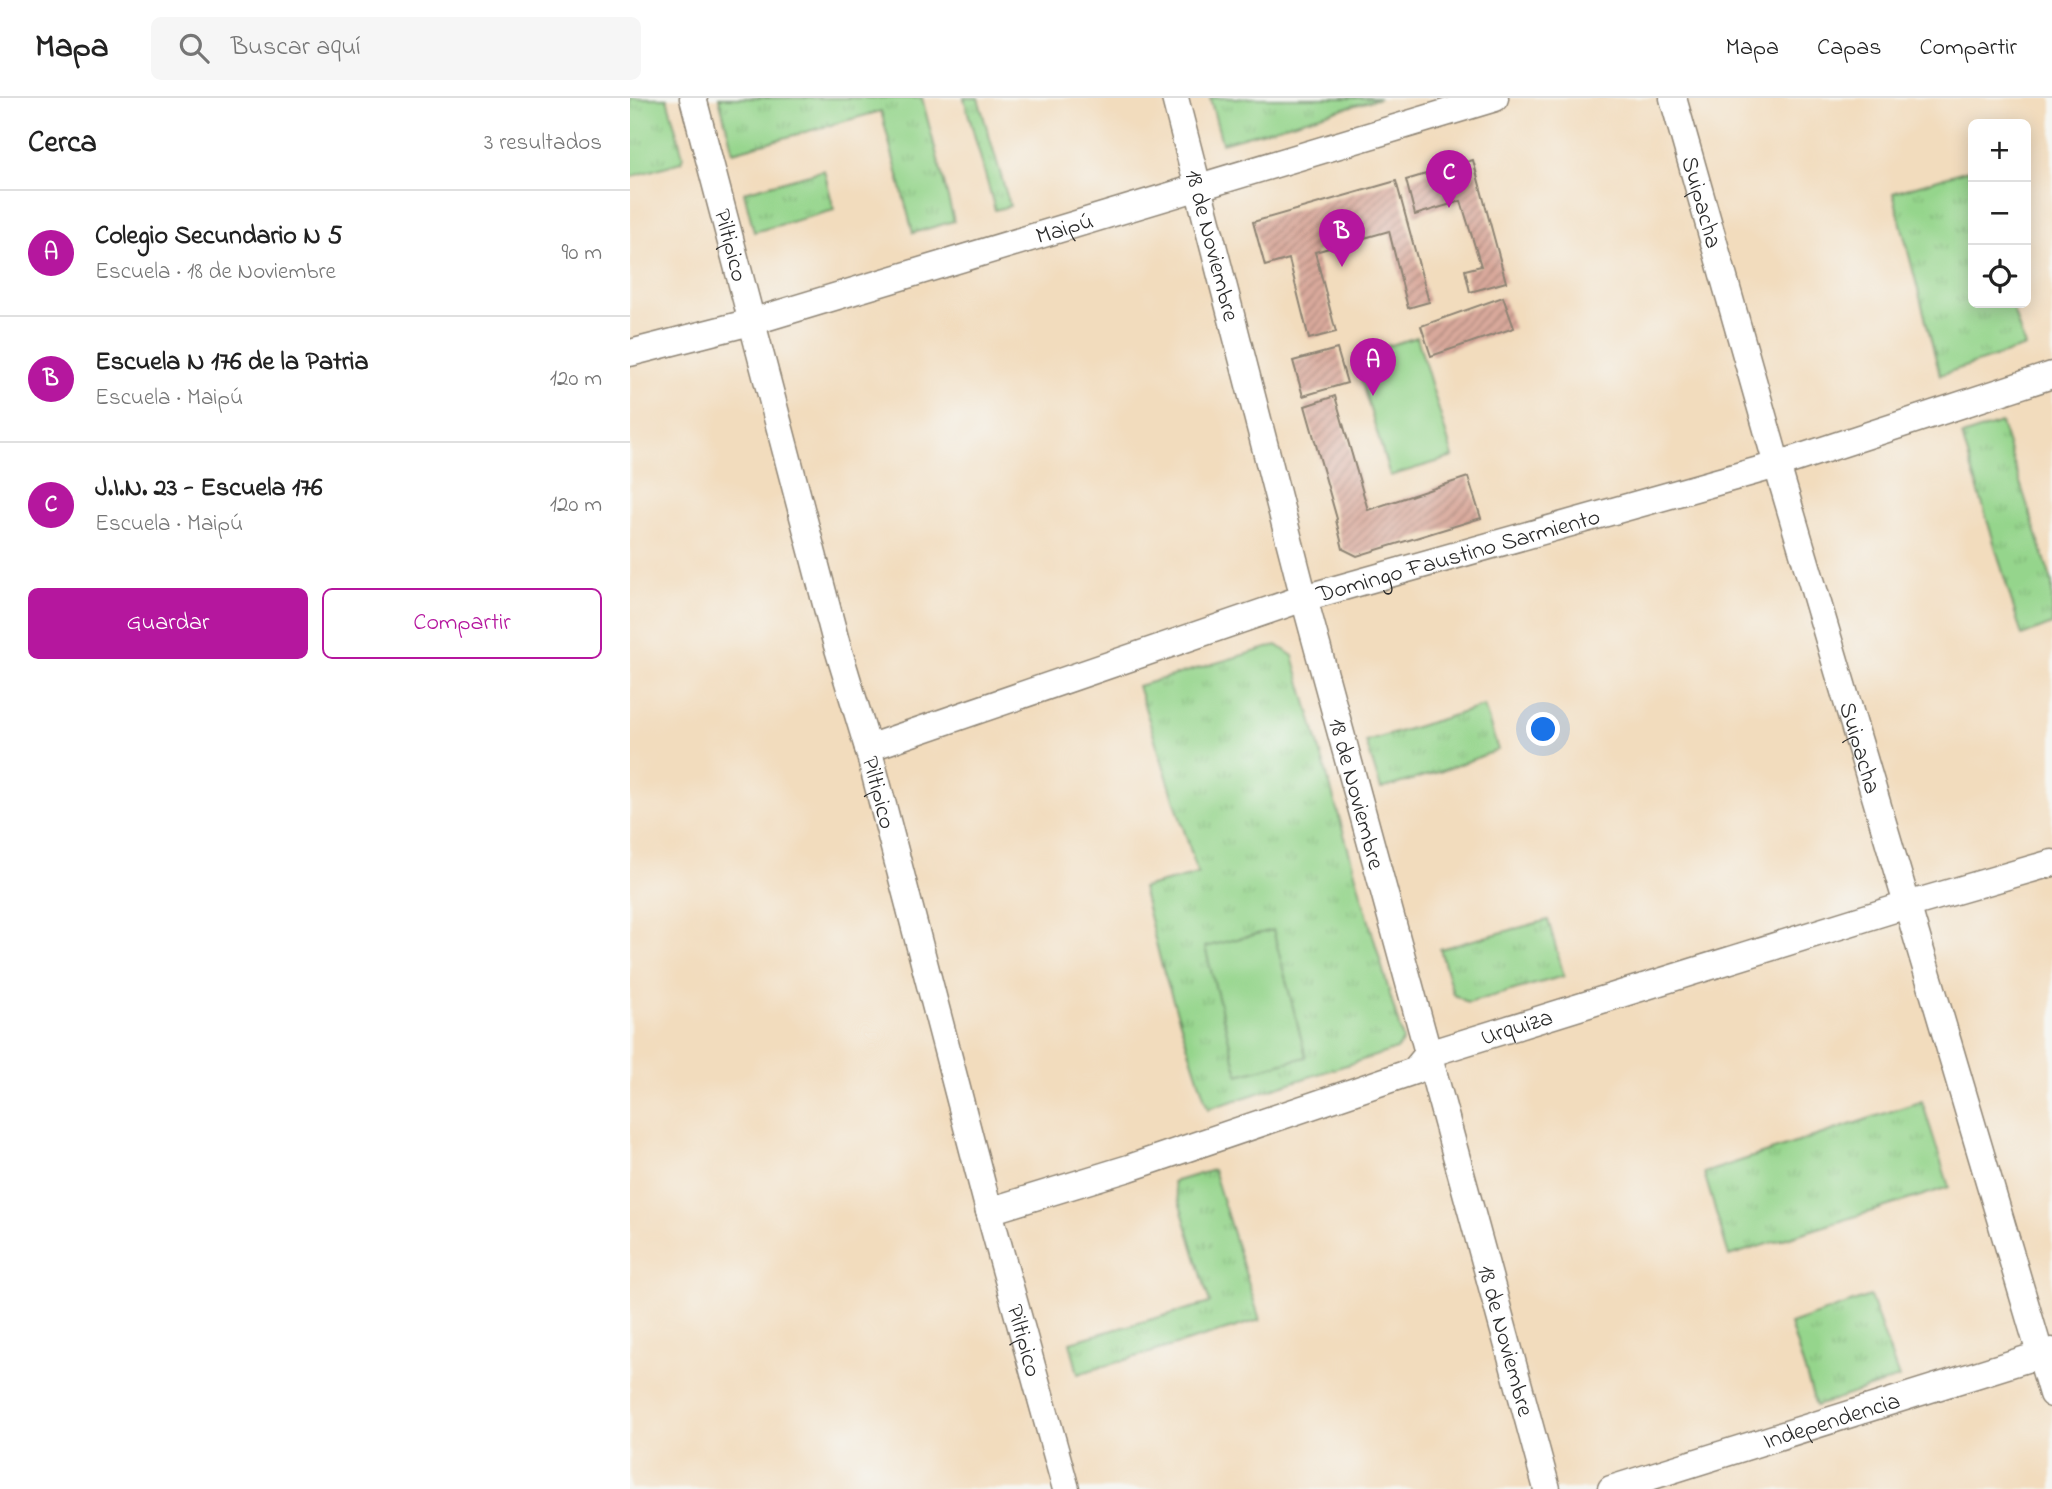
<!DOCTYPE html>
<html lang="es">
<meta charset="utf-8">
<style>
body{margin:0;font-family:"Indie Flower",sans-serif;background:#f6f6f6;color:#222}
.controls{position:absolute;right:21px;top:21px;display:grid;overflow:hidden;border-radius:10px;box-shadow:0 4px 18px #0003}
.controls button{width:63px;height:63px;display:grid;place-items:center;padding:0;border:0;border-bottom:2px solid #e0e0e0;background:#fff;color:#222;font:35px sans-serif}
.you{position:absolute;left:914px;top:632px;width:24px;height:24px;margin:-18px;border:5px solid #fff;border-radius:50%;background:#1a73e8;box-shadow:0 0 0 10px #1a73e833}
.badge{display:grid;place-items:center;width:46px;height:46px;border-radius:50%;background:#b5179e;color:#fff;font-size:23px;font-weight:700}
.pin{position:absolute;translate:-50% -58px;filter:drop-shadow(0 2px 4px #0008)}
.pin::after{content:'';position:absolute;top:37px;width:24px;height:21px;background:inherit;clip-path:polygon(0 0,100% 0,50% 100%)}
.list{margin:0;padding:0;list-style:none}
h2{display:flex;justify-content:space-between;align-items:center;height:91px;margin:0;padding:0 28px;font-size:30px}
h2 small{font-size:23px;font-weight:400;color:#767676}
.list li{display:grid;grid-template-columns:46px 1fr auto;gap:21px;align-items:center;box-sizing:border-box;height:126px;padding:0 28px;border-top:2px solid #e0e0e0}
.list b{display:block;font-size:26px;white-space:nowrap}
.list p{margin:0;font-size:23px;white-space:nowrap;color:#767676}
.list em{font-size:23px;font-style:normal;color:#767676}
.actions{display:flex;gap:14px;padding:21px 28px}
.actions a{flex:1;padding:16px 0;border:2px solid #b5179e;border-radius:10px;text-align:center;font-size:24px;color:#b5179e}
.actions .main{background:#b5179e;color:#fff}
.icon{flex:none;width:38px;height:38px;fill:none;stroke:currentColor;stroke-width:2;stroke-linecap:round;stroke-linejoin:round}
.map{position:relative;flex:none;width:1422px;height:1391px;overflow:hidden}
header{display:flex;align-items:center;gap:42px;box-sizing:border-box;height:98px;padding:0 35px;background:#fff;border-bottom:2px solid #e0e0e0}
header strong{font-size:33px}
nav{display:flex;gap:38px;margin-inline-start:auto;font-size:24px}
.search{width:490px;height:63px;background:#f6f6f6;display:flex;align-items:center;gap:18px;box-sizing:border-box;padding:0 24px;border-radius:10px;color:#767676;font-size:26px}
main{display:flex}
aside{flex:1;background:#fff}
.map>svg:first-child{display:block}
.grass{fill:url(#grass-tufts);stroke:#60805c;stroke-width:2}
.pitch{fill:#95d58c;stroke:#60805c;stroke-width:2}
.building{fill:url(#building-hatch)}
.lines{fill:none;stroke-linecap:round;stroke-linejoin:round}
.minor-casing{stroke:#8e8474;stroke-width:29}
.minor{stroke:#fff;stroke-width:26}
.labels{text-anchor:middle;stroke-width:6;stroke-linejoin:round;paint-order:stroke}
.street-label{font-size:24px;fill:#2b2b2b;stroke:#f6f6f2}
</style>
<header>
<strong>Mapa</strong>
<div class="search"><svg class="icon" aria-label="search" viewBox="0 0 24 24"><circle cx="10" cy="10" r="6"/><path d="M15 15l6 6"/></svg>Buscar aquí</div>
<nav><a>Mapa</a><a>Capas</a><a>Compartir</a></nav>
</header>
<main>
<aside>
<h2>Cerca<small>3 resultados</small></h2>
<ul class="list">
<li><span class="badge">A</span><div><b>Colegio Secundario N 5</b><p>Escuela · 18 de Noviembre</p></div><em>90 m</em></li>
<li><span class="badge">B</span><div><b>Escuela N 176 de la Patria</b><p>Escuela · Maipú</p></div><em>120 m</em></li>
<li><span class="badge">C</span><div><b>J.I.N. 23 - Escuela 176</b><p>Escuela · Maipú</p></div><em>120 m</em></li>
</ul>
<div class="actions"><a class="main">Guardar</a><a>Compartir</a></div>
</aside>
<div class="map">
<svg width="1422" height="1391" viewBox="0 0 1422 1391">
<defs>
<pattern id="grass-tufts" width="24" height="20" patternUnits="userSpaceOnUse" patternTransform="scale(1.75)"><rect width="24" height="20" fill="#95d58c"/><path d="M3 7l-1-3M5 7V3M7 7l1-3M15 17l-1-3M17 17v-4M19 17l1-3" fill="none" stroke="#81b779"/></pattern>
<pattern id="building-hatch" width="6" height="6" patternUnits="userSpaceOnUse" patternTransform="scale(1.75)"><rect width="6" height="6" fill="#d9a99b"/><path d="M-1 1l2-2M0 6l6-6M5 7l2-2" fill="none" stroke="#b08a7f"/></pattern>
</defs>
<rect width="100%" height="100%" fill="#f6f6f2"/>
<filter id="ink" filterUnits="userSpaceOnUse"><feTurbulence type="fractalNoise" baseFrequency=".0143" numOctaves="2"/><feDisplacementMap in="SourceGraphic" scale="14" xChannelSelector="R" yChannelSelector="G"/><feConvolveMatrix kernelMatrix="1 2 1 2 8 2 1 2 1" color-interpolation-filters="sRGB"/></filter>
<filter id="wash" filterUnits="userSpaceOnUse"><feTurbulence type="fractalNoise" baseFrequency=".00686" numOctaves="4" result="noise"/><feDisplacementMap in="SourceGraphic" scale="28" xChannelSelector="R" yChannelSelector="G"/><feGaussianBlur stdDeviation="1.57" result="paint"/><feColorMatrix in="noise" values="0 0 0 0 0 0 0 0 0 0 0 0 0 0 0 0 0 1.4 0 .05"/><feComposite in="paint" operator="in"/></filter>
<g filter="url(#wash)">
<rect width="100%" height="100%" fill="#f2dcbd"/>
<g class="grass">
<path d="M0,0H37L53,58L51,64L0,79Z"/>
<path d="M89,0H292L324,123L283,135L251,13L103,54Z"/>
<path d="M334,0H348L380,108L365,112Z"/>
<path d="M580,0H750L592,45Z"/>
<path d="M194,72L204,112L124,134L114,94Z"/>
<path d="M1338,72L1343,87V205H1381L1395,249L1310,277L1263,95Z"/>
<path d="M1371,325L1422,484V526L1392,538L1332,338Z"/>
<path d="M647,547L663,558L773,942L767,951L578,1011L531,865L512,790L568,776L508,588Z"/>
<path d="M854,608L868,652L812,673L751,691L736,644Z"/>
<path d="M918,822L934,878L838,905L823,896L810,851Z"/>
<path d="M1292,1003L1319,1089L1099,1158L1074,1075Z"/>
<path d="M583,1072L630,1222L448,1276L440,1244L580,1205L543,1084Z"/>
<path d="M1240,1198L1269,1280L1186,1308L1160,1226Z"/>
</g>
<g class="pitch">
<path d="M787,239L823,359L760,378L724,258Z"/>
<path d="M643,832L676,959L608,977L575,849Z"/>
</g>
<g id="blocks">
<g class="building">
<path d="M843,62L876,184L840,194L835,172L851,168L831,103L785,117L776,82Z"/>
<path d="M766,83L799,204L778,210L759,133L685,154L706,234L679,241L659,161L635,168L623,124Z"/>
<path d="M873,199L884,230L801,258L791,228Z"/>
<path d="M707,251L717,285L673,298L663,263Z"/>
<path d="M705,298L738,412L838,379L851,420L727,458L713,451L706,422L707,421L675,308Z"/>
</g>
</g>
</g>
<g filter="url(#ink)">
<use href="#blocks" fill-opacity="0" stroke="#8e8474" stroke-width="2"/>
<g class="lines">
<defs>
<g id="minor">
<path id="s1" d="M63,0L206,544L238,650L359,1113L436,1391"/>
<path id="s2" d="M545,0L674,500L917,1391"/>
<path id="s3" d="M1043,0L1147,367L1422,1296"/>
<path id="s4" d="M0,255L121,224L865,0"/>
<path id="s5" d="M238,650L674,500L1147,367L1422,277"/>
<path id="s6" d="M359,1113L499,1070L784,973L798,956L1277,807L1422,765"/>
<path id="s7" d="M981,1391L1422,1253"/>
</g>
</defs>
<use href="#minor" class="minor-casing"/>
<use href="#minor" class="minor"/>
</g>
</g>
<g class="labels">
<g class="street-label">
<text dy="8" stroke="none"><textPath href="#s3" startOffset="108">Suipacha</textPath></text>
<text dy="8" stroke="none"><textPath href="#s4" startOffset="452">Maipú</textPath></text>
<text dy="8" stroke="none"><textPath href="#s1" startOffset="152">Piltipico</textPath></text>
<text dy="8" stroke="none"><textPath href="#s2" startOffset="152">18 de Noviembre</textPath></text>
<text dy="8" stroke="none"><textPath href="#s5" startOffset="621">Domingo Faustino Sarmiento</textPath></text>
<text dy="8" stroke="none"><textPath href="#s3" startOffset="676">Suipacha</textPath></text>
<text dy="8" stroke="none"><textPath href="#s1" startOffset="719">Piltipico</textPath></text>
<text dy="8" stroke="none"><textPath href="#s2" startOffset="719">18 de Noviembre</textPath></text>
<text dy="8" stroke="none"><textPath href="#s6" startOffset="562">Urquiza</textPath></text>
<text dy="8" stroke="none"><textPath href="#s2" startOffset="1286">18 de Noviembre</textPath></text>
<text dy="8" stroke="none"><textPath href="#s1" startOffset="1286">Piltipico</textPath></text>
<text dy="8" stroke="none"><textPath href="#s7" startOffset="231">Independencia</textPath></text>
</g>
</g>
</svg>
<div class="controls">
<button>+</button>
<button>−</button>
<button><svg class="icon" aria-label="locate" viewBox="0 0 24 24"><circle cx="12" cy="12" r="6"/><path d="M12 2v4M12 18v4M2 12h4M18 12h4"/></svg></button>
</div>
<div class="you"></div>
<div class="pin badge" style="left:743px;top:298px">A</div>
<div class="pin badge" style="left:712px;top:169px">B</div>
<div class="pin badge" style="left:819px;top:110px">C</div>
</div>
</main>
